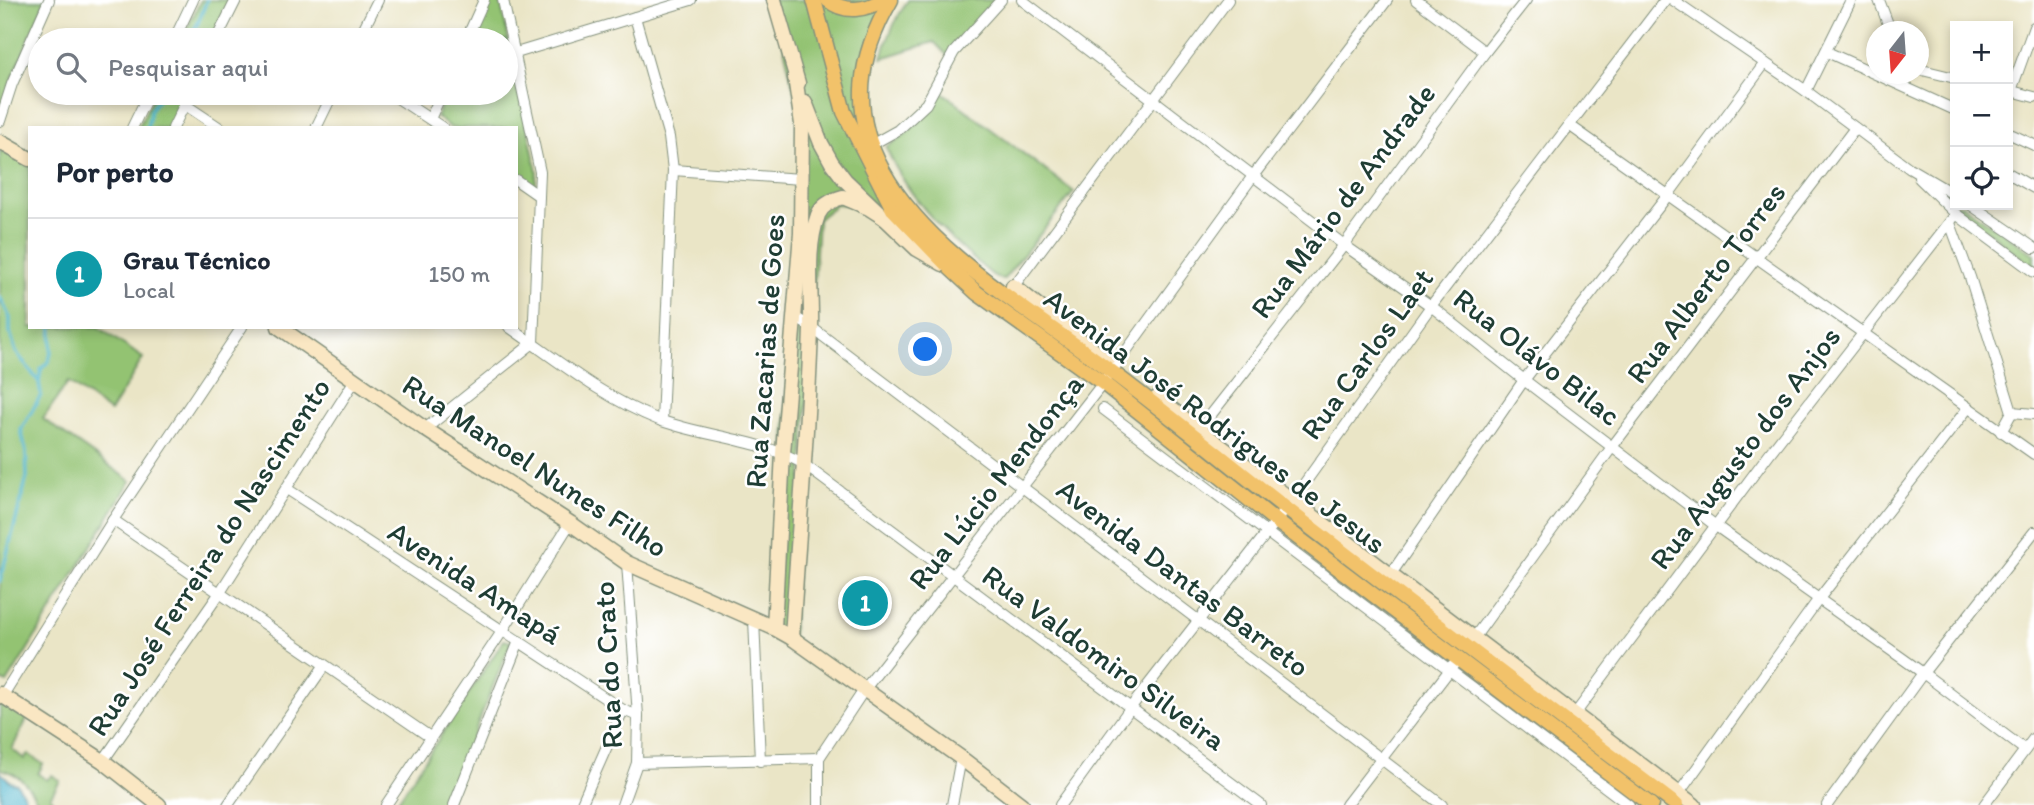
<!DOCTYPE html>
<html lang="pt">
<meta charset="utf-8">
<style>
body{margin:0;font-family:Itim,sans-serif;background:#f2f2f3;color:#1f2937}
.controls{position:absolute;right:21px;top:21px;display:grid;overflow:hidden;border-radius:0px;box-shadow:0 4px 10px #0003}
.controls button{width:63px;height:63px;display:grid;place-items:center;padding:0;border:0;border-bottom:2px solid #e0e1e3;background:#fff;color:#1f2937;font:35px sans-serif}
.compass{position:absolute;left:1866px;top:21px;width:63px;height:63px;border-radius:50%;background:#fff;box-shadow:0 4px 10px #0003;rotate:197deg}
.you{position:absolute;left:926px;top:350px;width:24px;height:24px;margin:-18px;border:5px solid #fff;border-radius:50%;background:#1a73e8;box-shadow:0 0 0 10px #1a73e833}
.badge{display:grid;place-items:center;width:46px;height:46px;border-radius:50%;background:#1a73e8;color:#fff;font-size:23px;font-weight:700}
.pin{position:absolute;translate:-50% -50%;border:4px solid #fff;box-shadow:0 2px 7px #0006}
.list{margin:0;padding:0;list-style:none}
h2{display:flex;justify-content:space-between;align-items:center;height:91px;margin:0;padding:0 28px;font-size:30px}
h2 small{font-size:23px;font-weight:400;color:#747a83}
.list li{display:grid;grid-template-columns:46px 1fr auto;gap:21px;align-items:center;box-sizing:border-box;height:112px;padding:0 28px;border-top:2px solid #e0e1e3}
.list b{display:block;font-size:26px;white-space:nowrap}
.list p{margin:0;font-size:23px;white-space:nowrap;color:#747a83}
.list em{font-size:23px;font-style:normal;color:#747a83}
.icon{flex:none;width:38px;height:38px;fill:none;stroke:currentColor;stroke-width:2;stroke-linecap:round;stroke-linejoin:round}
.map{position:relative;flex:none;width:2034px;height:805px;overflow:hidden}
.search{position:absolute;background:#fff;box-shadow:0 4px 10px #0003;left:28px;top:28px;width:490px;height:77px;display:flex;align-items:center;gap:18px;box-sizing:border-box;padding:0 24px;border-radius:38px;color:#747a83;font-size:26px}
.panel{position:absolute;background:#fff;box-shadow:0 4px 10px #0003;left:28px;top:126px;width:490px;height:203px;border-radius:0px}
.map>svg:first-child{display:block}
.green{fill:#93c372;stroke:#598053;stroke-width:2}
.water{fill:#4cb4cb;stroke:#367880;stroke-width:2}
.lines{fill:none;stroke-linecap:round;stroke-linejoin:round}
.stream{stroke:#4cb4cb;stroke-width:3.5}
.street-casing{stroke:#84917d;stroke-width:12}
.secondary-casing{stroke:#84917d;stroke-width:17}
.primary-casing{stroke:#84917d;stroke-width:17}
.street{stroke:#fff;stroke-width:10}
.secondary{stroke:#fae7c3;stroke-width:14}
.primary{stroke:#f2c26a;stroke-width:14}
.labels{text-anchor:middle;stroke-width:5;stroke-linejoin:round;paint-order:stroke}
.street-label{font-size:30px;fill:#1f3d34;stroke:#fff}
</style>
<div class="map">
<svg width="2034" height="805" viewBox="0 0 2034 805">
<rect width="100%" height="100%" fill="#fff"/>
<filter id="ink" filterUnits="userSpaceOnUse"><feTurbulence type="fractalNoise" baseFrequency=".0143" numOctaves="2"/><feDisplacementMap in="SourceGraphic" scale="14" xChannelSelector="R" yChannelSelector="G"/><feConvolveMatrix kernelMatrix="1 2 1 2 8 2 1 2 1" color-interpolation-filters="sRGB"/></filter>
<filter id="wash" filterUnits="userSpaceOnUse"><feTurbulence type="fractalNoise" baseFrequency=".00686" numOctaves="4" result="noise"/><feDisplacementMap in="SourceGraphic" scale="28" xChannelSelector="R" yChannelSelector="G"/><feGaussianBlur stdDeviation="1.57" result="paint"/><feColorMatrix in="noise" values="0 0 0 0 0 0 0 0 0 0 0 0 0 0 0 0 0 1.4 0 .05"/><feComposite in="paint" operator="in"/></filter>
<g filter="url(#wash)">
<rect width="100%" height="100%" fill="#eae5c6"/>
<g class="green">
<path d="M0,0H45L0,109Z"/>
<path d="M201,0H231L212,40H181Z"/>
<path d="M488,0H500L537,171L535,188L516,174V128H451L436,117L447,93H506V40H470Z"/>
<path d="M773,0H891L860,94L891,222L850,205L837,204L818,219L792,638L775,628L802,125Z"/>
<path d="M908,0H997L948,56L934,42L882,58C887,37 896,18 908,0Z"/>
<path d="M941,91L1074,192L1004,279L996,278C951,241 909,201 886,147C911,134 925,115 941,91Z"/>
<path d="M155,93H186L169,128H138Z"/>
<path d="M0,151L11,152L30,163V327H98L143,358L110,412L68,382L43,419L131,481L7,683L0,680Z"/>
<path d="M1955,205H1962L2034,254V268Z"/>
<path d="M504,640L511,642L445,805H395Z"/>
<path d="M0,699L28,717L12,749L24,759L28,754L43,764L38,774L47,780L52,775L60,781L50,797L56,805H39C31,788 20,773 0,769Z"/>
</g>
<path class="water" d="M0,772L11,782L17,784L25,797V805H1Z"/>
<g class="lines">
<g class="stream">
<path d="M188,40L197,25L207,0"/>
<path d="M147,128L151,109L162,93"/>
<path d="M0,297L10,318V332L16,352L39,382"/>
<path d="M0,581L27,477L26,451L21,430L41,395L39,382L41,369L49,361L51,352L52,327"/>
</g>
</g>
</g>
<g filter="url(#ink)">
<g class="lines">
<defs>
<g id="street">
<path d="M1022,0L1344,245L1431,306L1524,380L1716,526L1923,673L2025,750"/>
<path d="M1416,0L1485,52"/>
<path d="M1673,0L1806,91L1909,168L1955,195"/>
<path d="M1879,0L1891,32"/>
<path d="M635,17L669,137L673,170L662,421"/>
<path d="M174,40L193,0"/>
<path d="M216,40L236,0"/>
<path d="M358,40L378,0"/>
<path d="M466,40L484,0"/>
<path d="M1827,52L1955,110"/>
<path d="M516,53L691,0"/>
<path d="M1918,69L1955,78"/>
<path d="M2008,90L2034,97"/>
<path d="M1806,91L1851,0"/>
<path d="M390,93L443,128"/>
<path d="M2008,99L2034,27"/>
<path d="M184,104L220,128"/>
<path d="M430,119L442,93"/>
<path d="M0,121L12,84L49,0"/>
<path d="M1569,125L2034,454"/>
<path d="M132,128L149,93"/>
<path d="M173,128L190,93"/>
<path d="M316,128L333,93"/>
<path d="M2008,133L2034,145"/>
<path d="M871,145L898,130L926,104L954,52L1001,0"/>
<path d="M673,170L801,179"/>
<path d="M2008,173L2034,188"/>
<path d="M1919,178L1956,214L2034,272"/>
<path d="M516,180L539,196"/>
<path d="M1971,205L2034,248"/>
<path d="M1950,223L1970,277L2012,412L2001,432"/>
<path d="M1010,291L1228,0"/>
<path d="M793,316L811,327L1442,805"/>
<path d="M509,327C557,360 605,399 659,420C706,437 759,439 802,463L1261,805"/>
<path d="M1103,409C1279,540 1453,674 1629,805"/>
<path d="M2012,412L2034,414"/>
<path d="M425,429L533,343L540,172L503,0"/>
<path d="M1199,430L1344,245L1485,52L1526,0"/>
<path d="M287,489L623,710L638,716"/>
<path d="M1289,505L1431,306L1665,0"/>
<path d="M113,520L430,737"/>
<path d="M1391,574L1524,380L1668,195L1765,63"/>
<path d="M754,619L760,761"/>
<path d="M1474,638L1612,447L1855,128"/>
<path d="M3,695L113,520L242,327"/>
<path d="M1575,714L1769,454L1956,214"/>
<path d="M819,758L864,690L1103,383L1253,176L1387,0"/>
<path d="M819,758V805"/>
<path d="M103,761L219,594L355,380"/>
<path d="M637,763L819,758"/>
<path d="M1679,793L1818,600L1968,408"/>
<path d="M228,805L324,666"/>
<path d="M386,805L503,630L570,523"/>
<path d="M454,805L519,641"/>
<path d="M581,805L623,710"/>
<path d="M622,805L637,763L638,716L627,563"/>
<path d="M952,805L961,758"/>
<path d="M1060,805L1131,707L1280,516"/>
<path d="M1346,805L1458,659"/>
<path d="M1827,805L1923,673L2034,532"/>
<path d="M1984,805L2034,738"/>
</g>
<g id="secondary">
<path d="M774,0L798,83"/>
<path d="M805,102L821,143L832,163L845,180L917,249L943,264"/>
<path d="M0,142L30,159"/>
<path d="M1013,286L1107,361"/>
<path d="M279,327L425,429L570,523L627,563L774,628L792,638L961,758L1022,805"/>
<path d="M1157,398L1694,805"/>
<path d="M774,628L783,453L801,233L802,124L795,77"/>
<path d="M792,638C798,535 808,431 811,328C812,292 805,250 818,215C822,205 832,200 843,197L869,208L891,222"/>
<path d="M0,694L103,761L159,805"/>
</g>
<g id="primary">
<path d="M814,0L844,112L893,209L950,268L977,293L1103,383L1276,521L1651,805"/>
<path d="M828,0C845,14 866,10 883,0"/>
<path d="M891,0C858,57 850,111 883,171C929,255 1038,315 1112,372C1172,417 1229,464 1288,510C1416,609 1546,707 1676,805"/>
</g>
</defs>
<use href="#street" class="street-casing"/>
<use href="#secondary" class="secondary-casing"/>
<use href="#primary" class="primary-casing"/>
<use href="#street" class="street"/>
<use href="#secondary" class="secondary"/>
<use href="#primary" class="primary"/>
</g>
</g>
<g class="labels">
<g class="street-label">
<text transform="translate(1343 201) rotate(-53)" y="10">Rua Mário de Andrade</text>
<text transform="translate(1706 283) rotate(-53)" y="10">Rua Alberto Torres</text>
<text transform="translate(765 351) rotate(-86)" y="10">Rua Zacarias de Goes</text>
<text transform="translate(1367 354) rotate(-54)" y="10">Rua Carlos Laet</text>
<text transform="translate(1537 357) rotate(38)" y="10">Rua Olávo Bilac</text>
<text transform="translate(1215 421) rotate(37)" y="10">Avenida José Rodrigues de Jesus</text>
<text transform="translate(1745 448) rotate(-53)" y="10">Rua Augusto dos Anjos</text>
<text transform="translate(535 466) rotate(33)" y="10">Rua Manoel Nunes Filho</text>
<text transform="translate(996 482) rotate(-52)" y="10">Rua Lúcio Mendonça</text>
<text transform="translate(209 557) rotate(-57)" y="10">Rua José Ferreira do Nascimento</text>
<text transform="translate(1183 578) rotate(37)" y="10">Avenida Dantas Barreto</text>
<text transform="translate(475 583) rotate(33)" y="10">Avenida Amapá</text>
<text transform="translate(1104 658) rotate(36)" y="10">Rua Valdomiro Silveira</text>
<text transform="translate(608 665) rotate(-93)" y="10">Rua do Crato</text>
</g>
</g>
</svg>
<div class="controls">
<button>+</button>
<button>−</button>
<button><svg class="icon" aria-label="locate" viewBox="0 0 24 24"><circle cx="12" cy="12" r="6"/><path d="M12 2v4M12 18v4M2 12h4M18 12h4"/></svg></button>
</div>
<svg class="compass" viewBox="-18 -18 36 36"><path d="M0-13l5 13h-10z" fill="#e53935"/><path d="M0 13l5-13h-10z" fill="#747a83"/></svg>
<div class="you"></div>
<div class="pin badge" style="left:865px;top:603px;background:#0f9aa8">1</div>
<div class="search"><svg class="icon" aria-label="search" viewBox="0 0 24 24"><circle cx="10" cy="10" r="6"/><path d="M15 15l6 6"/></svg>Pesquisar aqui</div>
<section class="panel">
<h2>Por perto<small></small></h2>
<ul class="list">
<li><span class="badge" style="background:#0f9aa8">1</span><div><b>Grau Técnico</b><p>Local</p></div><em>150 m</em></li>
</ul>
</section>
</div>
